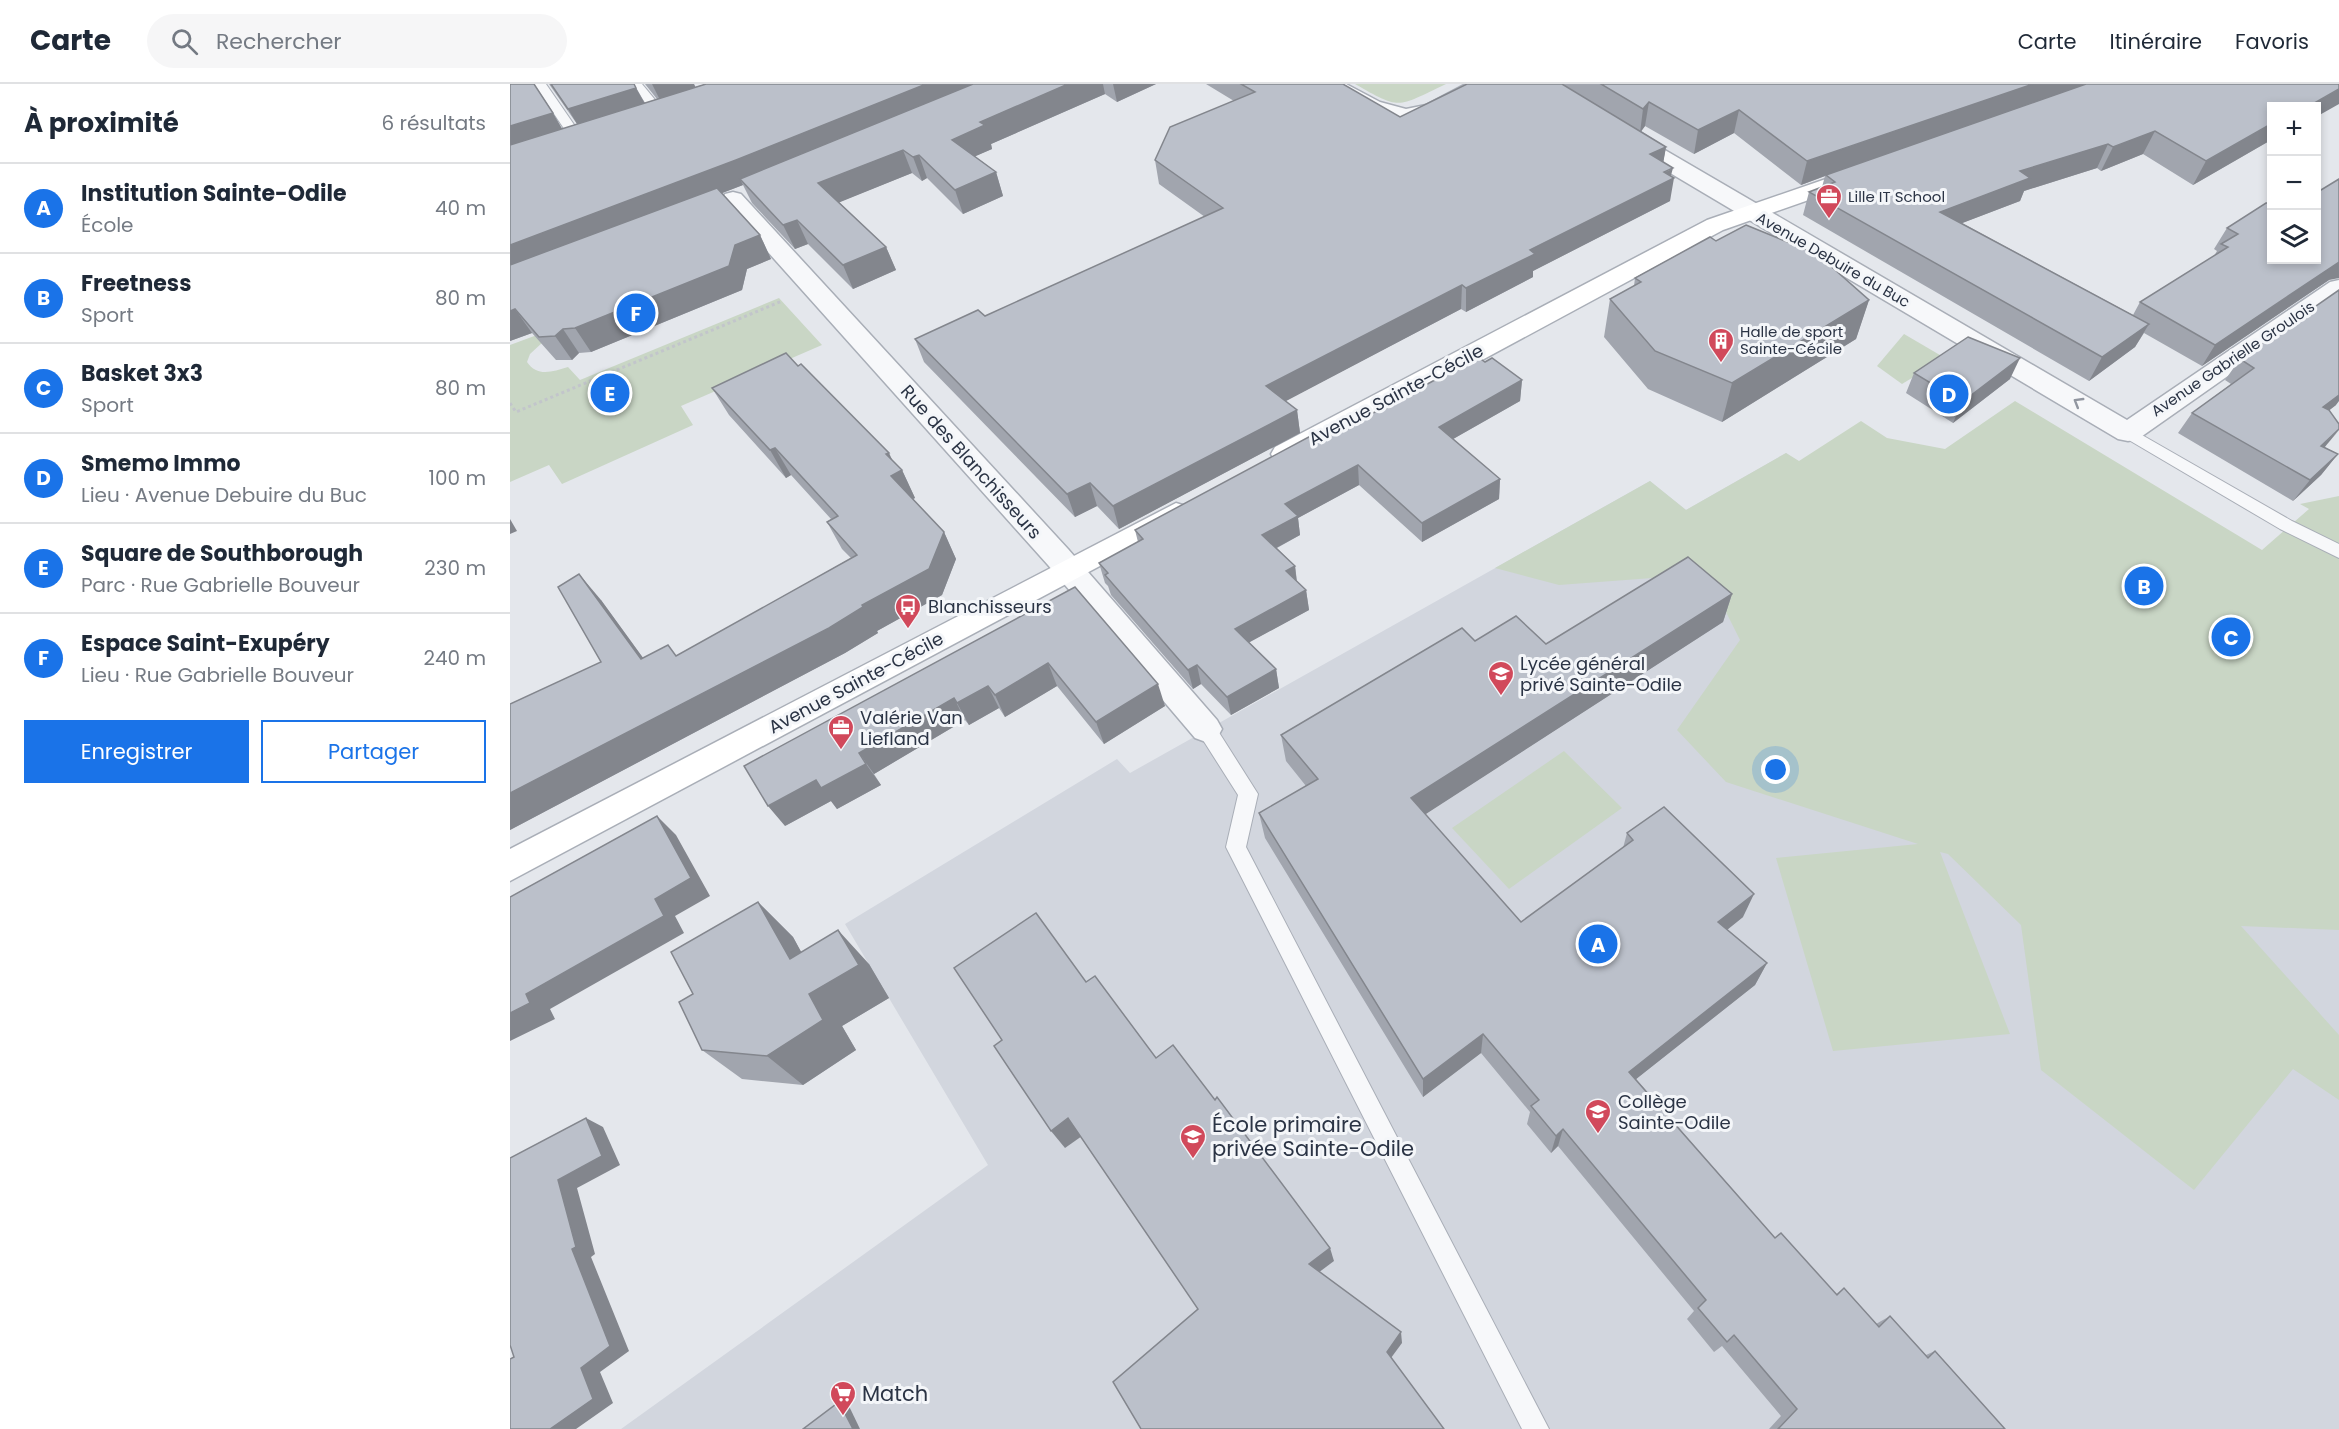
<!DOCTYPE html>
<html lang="fr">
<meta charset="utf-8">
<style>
body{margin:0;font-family:Poppins,sans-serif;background:#f6f6f7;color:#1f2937}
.controls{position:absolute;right:18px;top:18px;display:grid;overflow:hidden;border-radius:0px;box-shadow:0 3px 9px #0003}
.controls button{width:54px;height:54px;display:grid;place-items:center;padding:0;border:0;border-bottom:2px solid #e0e1e3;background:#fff;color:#1f2937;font:30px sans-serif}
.you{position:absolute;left:1266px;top:686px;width:21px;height:21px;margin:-15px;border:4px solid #fff;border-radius:50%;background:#1a73e8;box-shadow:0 0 0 9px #1a73e833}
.badge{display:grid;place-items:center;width:39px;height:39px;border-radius:50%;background:#1a73e8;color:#fff;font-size:20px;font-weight:700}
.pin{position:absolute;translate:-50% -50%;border:3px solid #fff;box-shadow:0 2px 6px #0006}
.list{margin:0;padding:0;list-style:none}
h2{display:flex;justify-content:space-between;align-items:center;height:78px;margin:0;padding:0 24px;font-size:26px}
h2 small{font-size:20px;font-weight:400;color:#747a83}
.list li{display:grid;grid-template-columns:39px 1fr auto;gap:18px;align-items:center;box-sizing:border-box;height:90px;padding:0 24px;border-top:2px solid #e0e1e3}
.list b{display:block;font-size:22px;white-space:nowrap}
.list p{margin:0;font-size:20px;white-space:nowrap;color:#747a83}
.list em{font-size:20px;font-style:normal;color:#747a83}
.actions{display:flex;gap:12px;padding:18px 24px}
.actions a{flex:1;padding:14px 0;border:2px solid #1a73e8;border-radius:0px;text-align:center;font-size:21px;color:#1a73e8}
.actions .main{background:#1a73e8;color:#fff}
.icon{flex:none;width:33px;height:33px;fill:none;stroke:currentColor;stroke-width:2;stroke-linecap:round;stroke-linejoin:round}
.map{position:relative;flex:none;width:1829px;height:1345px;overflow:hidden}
header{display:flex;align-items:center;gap:36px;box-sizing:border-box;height:84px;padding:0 30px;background:#fff;border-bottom:2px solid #e0e1e3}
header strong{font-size:28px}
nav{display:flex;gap:33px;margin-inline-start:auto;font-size:21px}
.search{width:420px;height:54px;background:#f6f6f7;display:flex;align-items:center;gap:15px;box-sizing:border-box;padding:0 21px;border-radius:33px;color:#747a83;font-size:22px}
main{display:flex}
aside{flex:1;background:#fff}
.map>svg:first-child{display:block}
.built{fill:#d2d6de}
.green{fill:#c9d6c5}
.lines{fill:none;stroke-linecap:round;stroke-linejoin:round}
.lane-casing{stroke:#a9aeb7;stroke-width:2}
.street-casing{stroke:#a9aeb7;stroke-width:3}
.secondary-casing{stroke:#a9aeb7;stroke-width:3}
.path{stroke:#c2c5cb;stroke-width:3;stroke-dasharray:3 3;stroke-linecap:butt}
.lane{fill:#f7f8fa;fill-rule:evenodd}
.street{fill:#f7f8fa;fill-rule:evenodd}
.secondary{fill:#fff;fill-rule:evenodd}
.wall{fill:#a1a5ae}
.shaded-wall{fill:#83868d}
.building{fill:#bbc0ca;stroke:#83868d;stroke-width:1.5}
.oneway{stroke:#9196a0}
.labels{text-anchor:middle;stroke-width:6;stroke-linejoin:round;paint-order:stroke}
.far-poi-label{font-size:15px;fill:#2b3445;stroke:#f4f6f9;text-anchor:start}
.far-street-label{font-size:15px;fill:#2b3445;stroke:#f4f6f9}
.street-label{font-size:18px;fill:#2b3445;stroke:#f4f6f9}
.poi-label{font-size:18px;fill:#2b3445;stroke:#f4f6f9;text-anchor:start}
.near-poi-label{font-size:21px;fill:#2b3445;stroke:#f4f6f9;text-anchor:start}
</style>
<header>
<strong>Carte</strong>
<div class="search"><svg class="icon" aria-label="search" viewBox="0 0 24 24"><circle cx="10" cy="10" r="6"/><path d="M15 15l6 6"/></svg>Rechercher</div>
<nav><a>Carte</a><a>Itinéraire</a><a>Favoris</a></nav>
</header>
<main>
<aside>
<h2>À proximité<small>6 résultats</small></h2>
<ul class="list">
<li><span class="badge">A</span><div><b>Institution Sainte-Odile</b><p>École</p></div><em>40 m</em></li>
<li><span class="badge">B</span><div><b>Freetness</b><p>Sport</p></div><em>80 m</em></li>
<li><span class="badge">C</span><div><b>Basket 3x3</b><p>Sport</p></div><em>80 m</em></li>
<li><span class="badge">D</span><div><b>Smemo Immo</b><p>Lieu · Avenue Debuire du Buc</p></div><em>100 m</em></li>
<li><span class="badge">E</span><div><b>Square de Southborough</b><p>Parc · Rue Gabrielle Bouveur</p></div><em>230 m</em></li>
<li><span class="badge">F</span><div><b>Espace Saint-Exupéry</b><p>Lieu · Rue Gabrielle Bouveur</p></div><em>240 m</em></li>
</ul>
<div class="actions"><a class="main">Enregistrer</a><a>Partager</a></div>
</aside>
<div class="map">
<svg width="1829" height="1345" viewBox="0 0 1829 1345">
<rect width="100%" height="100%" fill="#e4e7ec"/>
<path class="built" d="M1276,369L1829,746V1345H111L478,1081L335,840L607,675L620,689L1140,397L1176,426Z"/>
<g class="green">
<path d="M845,0H936C887,23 892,27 845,0Z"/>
<path d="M269,214L312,261L171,322L183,341L52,400L39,381L0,398V261L27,251L33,258L20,270L17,278C27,293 42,288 58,283L70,296Z"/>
<path d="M1394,250L1435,274L1392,300L1367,282Z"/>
<path d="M1505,317L1752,466L1799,425L1790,420L1829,412V846L1731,842L1829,951V1016L1783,985L1684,1106L1531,986L1511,841L1438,770L1430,768L1500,950L1323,967L1266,774L1408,760L1216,698L1167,646L1230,556L1206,508L1169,492L1049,501L985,484L1140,397L1176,426L1276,369L1289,377L1351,337L1377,354L1435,365Z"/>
<path d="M1054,667L1112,724L999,805L942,744Z"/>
</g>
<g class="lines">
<defs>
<g id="lane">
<path d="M24,0H36L76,58L75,61H65Z"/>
<path d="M120,0H132L156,29V35H148Z"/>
<path d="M1618,343L1782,437L1829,460V474L1770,445L1612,352L1610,348L1612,344Z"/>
<path d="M696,637L703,639L748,710L736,763L1039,1345H1012L719,769L716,763L728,711L686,645L689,639Z"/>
</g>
<g id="street">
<path d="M811,0H836L870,18L896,25L916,21L956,0H982L979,4C901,44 893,50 814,4Z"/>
<path d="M1116,47L1124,48L1617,336L1820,198L1829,196V214L1628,355L1618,357L1608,355L1108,58L1105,53L1108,48Z"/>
<path d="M223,108L231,110L558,465L707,636L712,645L707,654L696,658L685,654L538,481L215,120L212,115L215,110Z"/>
</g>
<g id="secondary">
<path d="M1342,86L1350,88L1353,93L1350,98L1213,146L785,377L775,379L765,377L761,370L765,363L1197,136Z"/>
<path d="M666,419L676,422L680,429L676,436L0,797V765Z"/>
</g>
</defs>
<use href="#lane" class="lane-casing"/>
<use href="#street" class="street-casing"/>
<use href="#secondary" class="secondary-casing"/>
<path class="path" d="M0,319L6,328L272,217"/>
<use href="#lane" class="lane"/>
<use href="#street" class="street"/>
<use href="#secondary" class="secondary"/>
</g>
<g class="wall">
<path d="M39,0H124L135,19L147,15L135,0H184L185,3L196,0H646L607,18L595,10L481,60L482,65L465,72L486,88L493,112L453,130L417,94L412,97L402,89L329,118L376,163L386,186L343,205L298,160L285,165L242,119L233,101L212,109L250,151L261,175L237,185L232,206L81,268L69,269L62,276H46L22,249L0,257L52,45L67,40Z"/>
<path d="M696,0H833L890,33L957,0H1829L1806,22H1761V56L1683,101L1633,70L1591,87L1587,84L1514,107L1510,117L1452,139L1623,231L1630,218L1704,172L1707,167L1704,165L1717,144L1819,196L1692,282L1634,249L1625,263L1579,297L1293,131L1299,108L1312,103L1315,92L1291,101L1224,49L1184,70L1135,42L1131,47L1156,63L1153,78L1161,92L1160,117L1023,187V193L956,228L951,225L775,317L787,326L790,349L609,445L587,422L565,433L414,278L405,255L475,232L695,133L649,100L645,76L724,17Z"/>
<path d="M1206,157L1359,216L1346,255L1212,338L1138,305L1094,253L1100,215L1124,202L1125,194Z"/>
<path d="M1730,275L1826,321L1819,326L1815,363L1828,370L1811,391L1783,417L1668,349L1682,329L1721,300L1715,296Z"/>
<path d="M975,278L1012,296L1010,317L943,355L990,395L989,415L912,458L849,401L788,434L790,451L767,464L785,482L787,497L796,506L799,526L739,558L766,585L769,604L721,631L691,600L683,605L601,511L598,502L595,499L589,479L628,458L625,446Z"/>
<path d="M1404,289L1500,295L1443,339L1396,309Z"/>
<path d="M202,304L382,376L392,386L405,414L403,415L434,448L446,475L432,511L367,547L368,549L335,569L0,746V620L91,578V516L133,574L167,572L341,474L332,465L317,438L321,435L281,391L276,394L219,331Z"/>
<path d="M565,503L655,622L594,660L547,602L495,633L489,624L459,641L455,636L364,690L371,701L327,725L321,717L275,742Z"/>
<path d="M1222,510L1213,538L915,730L1011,838L1113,764L1117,749L1233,833L1217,846L1257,879L1245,901L1126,995L1265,1154L1326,1210L1334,1204L1366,1240L1380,1232L1416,1271L1425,1267L1495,1345H1259L1271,1332L1212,1262L1204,1268L1177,1235L1184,1227L1048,1062L1041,1069L1017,1040L1020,1028L971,969L913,1013L755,754L749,729L796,702L776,677L771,651L965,557L1036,560Z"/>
<path d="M248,818L283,853L291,868L359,880L379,914L332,942L346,966L293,1001L232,995L192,966L183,910Z"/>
</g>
<g class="shaded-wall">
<path d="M142,0H184L189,11L153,22Z"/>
<path d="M416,0H480L230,95L233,101L0,191V161Z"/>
<path d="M558,0H593L595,10L481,60L482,65L450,79L442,56L470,38Z"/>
<path d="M603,0H646L607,18Z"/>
<path d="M1523,0H1580L1316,91L1315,92L1291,101L1297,77Z"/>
<path d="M126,4L139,27L72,48L58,25Z"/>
<path d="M1829,5V20L1806,33V22H1800L1801,21Z"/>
<path d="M1139,18L1135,42L1130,49L1133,25Z"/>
<path d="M1229,26L1224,49L1184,70L1188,46Z"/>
<path d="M43,29L57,53L0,71V42Z"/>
<path d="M1761,40V56L1683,101L1696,77Z"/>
<path d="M1645,47L1633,70L1591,87L1603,63Z"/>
<path d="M1598,60L1587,84L1514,107L1510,117L1421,151L1430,128L1510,87Z"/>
<path d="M1156,63L1152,86L1140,70Z"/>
<path d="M393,66L402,89L318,123L308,99Z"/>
<path d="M409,71L417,94L412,97L403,73Z"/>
<path d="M1163,84L1160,95L1164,94L1160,117L1023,187V193L956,228V204L1020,166Z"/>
<path d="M486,88L493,112L453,130L445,106Z"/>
<path d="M287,136L298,160L285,165L273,141Z"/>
<path d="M250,151L261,175L237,185L232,206L81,268L65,244L225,161Z"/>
<path d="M376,163L386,186L343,205L333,181Z"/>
<path d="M1829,178V194L1819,196L1692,282L1705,261Z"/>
<path d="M952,201L951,225L759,326L756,302Z"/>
<path d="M1359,216L1346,255L1212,338L1222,299Z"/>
<path d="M5,225L22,249L0,257V227Z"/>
<path d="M1639,240L1625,263L1579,297L1592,273Z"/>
<path d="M53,245L69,269L62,276L45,252Z"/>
<path d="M1510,274L1500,295L1443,339L1452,318Z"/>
<path d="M1012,296L1010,317L929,363V343Z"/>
<path d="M1829,307V317L1826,321L1797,344L1813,323Z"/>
<path d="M787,326L790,349L609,445L603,422Z"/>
<path d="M1829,346L1814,364L1811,362Z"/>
<path d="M265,364L281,391L276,394L260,366Z"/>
<path d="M379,369L388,388L392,386L405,414L394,419L381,392L376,370Z"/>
<path d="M1828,370L1811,391L1783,417L1800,396Z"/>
<path d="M848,381L849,401L788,434L790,451L755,470L752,451L775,420Z"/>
<path d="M990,395L989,415L912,458V439Z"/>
<path d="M580,399L587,422L565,433L557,410Z"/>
<path d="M0,435L7,447L0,450Z"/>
<path d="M434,448L446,475L432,511L367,547L368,549L335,569L0,746V709L352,521Z"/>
<path d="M785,482L787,501L776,487Z"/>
<path d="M69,490L91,516L152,600L131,575Z"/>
<path d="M796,506L799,526L729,564L725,545Z"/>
<path d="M1222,510L1213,538L902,739L901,714Z"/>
<path d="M538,579L547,602L495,633L485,611Z"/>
<path d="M687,581L691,600L683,605L678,586Z"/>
<path d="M766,585L769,604L721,631L717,613Z"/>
<path d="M648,600L655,622L594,660L586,638Z"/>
<path d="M478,602L489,624L459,641L447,619Z"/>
<path d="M444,614L455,636L364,690L349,669Z"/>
<path d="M356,680L371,701L327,725L321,717L275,742L258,722L306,696Z"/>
<path d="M147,732L166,751L200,812L165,832L174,849L40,925L45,935L0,957V929L16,910L145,815Z"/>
<path d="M1244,810L1233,833L1198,861L1208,838Z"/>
<path d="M248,818L283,853L311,904L328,846L359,880L379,914L332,942L346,966L293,1001L257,972L280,875Z"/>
<path d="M1257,879L1245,901L1111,1007L1119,988Z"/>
<path d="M973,950L971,969L913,1013V995Z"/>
<path d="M76,1034L93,1043L110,1081L67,1104L85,1170L81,1173L119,1267L90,1288L103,1319L66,1345H40L71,1284L48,1096Z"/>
<path d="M558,1034L572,1052L555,1064L541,1047Z"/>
<path d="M1053,1045L1048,1062L1041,1069L1046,1052Z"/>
<path d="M820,1164L824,1177L804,1192L799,1180Z"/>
<path d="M891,1248L892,1259L878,1278L877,1268Z"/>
<path d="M329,1318L338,1320L350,1345H343Z"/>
</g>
<g class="building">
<path d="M0,0H24L43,29L0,42Z"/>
<path d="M41,0H124L126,4L58,25Z"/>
<path d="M196,0H416L226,76L0,161V61Z"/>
<path d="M463,0H558L470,38L475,41L442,56L486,88L445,106L409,71L403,73L393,66L308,99L376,163L333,181L287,136L273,141L230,95Z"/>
<path d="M731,0H833L890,33L957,0H1052L1156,63L1140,70L1163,84L1154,88L1164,94L1020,166L1025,170L956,204L952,201L756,302L787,326L603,422L580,399L557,410L405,255L468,226L475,232L713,124L645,76L660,43L745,8Z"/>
<path d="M1091,0H1523L1297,77L1229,26L1188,46L1139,18L1133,25Z"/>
<path d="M1576,0H1829V5L1801,21L1798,20L1793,22H1761V40L1696,77L1645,47L1603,63L1598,60L1510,87L1520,94L1430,128L1639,240L1592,273L1299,108L1325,98L1316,91Z"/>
<path d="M1829,95V178L1705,261L1630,218L1718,163L1711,160L1728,150L1717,144L1756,119H1761V176H1806V109Z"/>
<path d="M207,104L250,151L225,161L219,182L65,244L53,245L45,252L29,253L5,225L0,227V181Z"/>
<path d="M1236,141L1307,170L1359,216L1222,299L1145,267L1100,215L1131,198L1125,194L1200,153L1206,157Z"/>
<path d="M1829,206V311L1813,323L1819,326L1829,340V345L1811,362L1828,370L1800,396L1682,329L1744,284L1730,275Z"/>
<path d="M1458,253L1510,274L1452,318L1404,289Z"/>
<path d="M276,269L288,282L291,280L379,369L376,370L392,386L381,392L434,448L419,485L352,521L353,523L319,544L0,709V620L91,578L48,503L69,490L131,575L158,561L166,572L347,471L317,438L328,432L265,364L260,366L202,304Z"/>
<path d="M968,273L975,278L982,274L1012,296L929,343L990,395L912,439L848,381L775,420L788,432L752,451L785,482L776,487L796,506L725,545L766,585L717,613L687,581L678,586L595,491L598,489L589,479L633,455L625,446L810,347L818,353Z"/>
<path d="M1178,473L1222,510L901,714L1011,838L1123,756L1117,749L1154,723L1244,810L1208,838L1257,879L1119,988L1265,1154L1271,1149L1327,1211L1334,1204L1369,1243L1380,1232L1418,1274L1425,1267L1495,1345H1268L1287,1325L1224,1251L1217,1258L1188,1224L1196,1216L1053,1045L1046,1052L1021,1022L1029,1016L973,950L913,995L749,729L808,695L771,651L952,544L965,557L1006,532L1036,560Z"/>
<path d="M565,503L648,600L586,638L538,579L485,611L478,602L447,619L444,614L349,669L356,680L311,704L306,696L258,722L234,682Z"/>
<path d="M147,732L181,794L145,815L154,832L16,910L20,919L0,929V813Z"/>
<path d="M248,818L280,875L328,846L349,881L299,910L313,936L257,972L192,966L169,918L183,910L161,868Z"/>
<path d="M526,829L576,898L585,892L646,974L663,961L705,1016L707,1013L820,1164L799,1180L891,1248L877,1268L934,1345H631L603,1298L688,1225L558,1034L541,1047L484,962L492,956L444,884Z"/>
<path d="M76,1034L92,1072L48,1096L66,1163L62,1165L100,1262L71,1284L83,1315L40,1345H0V1275L4,1273L0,1261V1074Z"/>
<path d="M329,1318L343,1345H293Z"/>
</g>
<defs><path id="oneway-chevron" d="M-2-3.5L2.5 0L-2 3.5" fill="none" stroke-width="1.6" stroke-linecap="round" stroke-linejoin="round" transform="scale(1.5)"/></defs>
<use class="oneway" href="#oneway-chevron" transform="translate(1568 318) rotate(-149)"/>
<defs>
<symbol id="office-pin" viewBox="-11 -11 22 30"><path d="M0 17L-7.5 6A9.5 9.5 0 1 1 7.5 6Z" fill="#d1495b" stroke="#f4f6f9"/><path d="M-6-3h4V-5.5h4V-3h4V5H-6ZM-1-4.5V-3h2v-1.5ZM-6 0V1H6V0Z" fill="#fff"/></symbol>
<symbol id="building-pin" viewBox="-11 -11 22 30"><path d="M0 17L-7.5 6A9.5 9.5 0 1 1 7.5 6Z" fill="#d1495b" stroke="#f4f6f9"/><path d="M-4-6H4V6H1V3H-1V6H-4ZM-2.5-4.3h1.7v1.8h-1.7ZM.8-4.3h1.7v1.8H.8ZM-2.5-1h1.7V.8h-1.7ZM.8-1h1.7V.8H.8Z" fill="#fff"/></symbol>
<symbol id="bus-pin" viewBox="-11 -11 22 30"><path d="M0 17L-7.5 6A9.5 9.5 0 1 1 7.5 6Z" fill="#d1495b" stroke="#f4f6f9"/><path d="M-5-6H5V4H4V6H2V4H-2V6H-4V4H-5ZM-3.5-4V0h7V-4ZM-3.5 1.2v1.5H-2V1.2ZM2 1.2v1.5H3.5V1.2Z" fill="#fff"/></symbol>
<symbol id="school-pin" viewBox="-11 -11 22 30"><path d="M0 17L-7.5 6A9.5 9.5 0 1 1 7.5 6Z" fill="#d1495b" stroke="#f4f6f9"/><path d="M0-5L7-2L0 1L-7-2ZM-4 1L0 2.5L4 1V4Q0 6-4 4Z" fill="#fff"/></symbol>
<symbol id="supermarket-pin" viewBox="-11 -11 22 30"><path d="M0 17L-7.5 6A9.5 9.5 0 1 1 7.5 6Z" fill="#d1495b" stroke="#f4f6f9"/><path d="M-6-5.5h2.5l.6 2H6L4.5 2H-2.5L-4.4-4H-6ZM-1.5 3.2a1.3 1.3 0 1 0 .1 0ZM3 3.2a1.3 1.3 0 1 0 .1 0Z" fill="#fff"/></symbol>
</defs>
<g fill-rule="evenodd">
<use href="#office-pin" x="1304" y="98" width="30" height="40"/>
<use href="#building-pin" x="1196" y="242" width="30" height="40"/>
<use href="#bus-pin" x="383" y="508" width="30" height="40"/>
<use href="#school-pin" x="976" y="575" width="30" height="40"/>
<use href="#office-pin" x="316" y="629" width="30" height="40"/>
<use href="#school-pin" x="1073" y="1013" width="30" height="40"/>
<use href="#school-pin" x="668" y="1038" width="30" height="40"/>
<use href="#supermarket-pin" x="318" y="1295" width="30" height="40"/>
</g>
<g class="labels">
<g class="far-poi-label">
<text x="1338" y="118">Lille IT School</text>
<text x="1230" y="253">Halle de sport<tspan x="1230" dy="17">Sainte-Cécile</tspan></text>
</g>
<g class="far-street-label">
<text transform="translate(1323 176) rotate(30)" y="5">Avenue Debuire du Buc</text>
<text transform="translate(1723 275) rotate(-34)" y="5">Avenue Gabrielle Groulois</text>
</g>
<g class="street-label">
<text transform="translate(886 311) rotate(-28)" y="6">Avenue Sainte-Cécile</text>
<text transform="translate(461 378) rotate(48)" y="6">Rue des Blanchisseurs</text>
<text transform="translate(346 599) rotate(-28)" y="6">Avenue Sainte-Cécile</text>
</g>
<g class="poi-label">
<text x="418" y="529">Blanchisseurs</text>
<text x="1010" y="586">Lycée général<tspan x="1010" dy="21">privé Sainte-Odile</tspan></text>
<text x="350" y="640">Valérie Van<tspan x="350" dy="21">Liefland</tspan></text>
<text x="1108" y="1024">Collège<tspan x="1108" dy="21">Sainte-Odile</tspan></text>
</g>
<g class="near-poi-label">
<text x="702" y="1048">École primaire<tspan x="702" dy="24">privée Sainte-Odile</tspan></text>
<text x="352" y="1317">Match</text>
</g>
</g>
</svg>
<div class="controls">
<button>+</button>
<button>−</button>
<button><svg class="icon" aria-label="layers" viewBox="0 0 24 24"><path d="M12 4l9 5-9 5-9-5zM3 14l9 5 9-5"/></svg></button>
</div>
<div class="you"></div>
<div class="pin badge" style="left:1088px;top:860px">A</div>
<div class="pin badge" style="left:1634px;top:502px">B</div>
<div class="pin badge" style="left:1721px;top:553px">C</div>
<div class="pin badge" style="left:1439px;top:310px">D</div>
<div class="pin badge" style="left:100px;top:309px">E</div>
<div class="pin badge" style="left:126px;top:229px">F</div>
</div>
</main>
